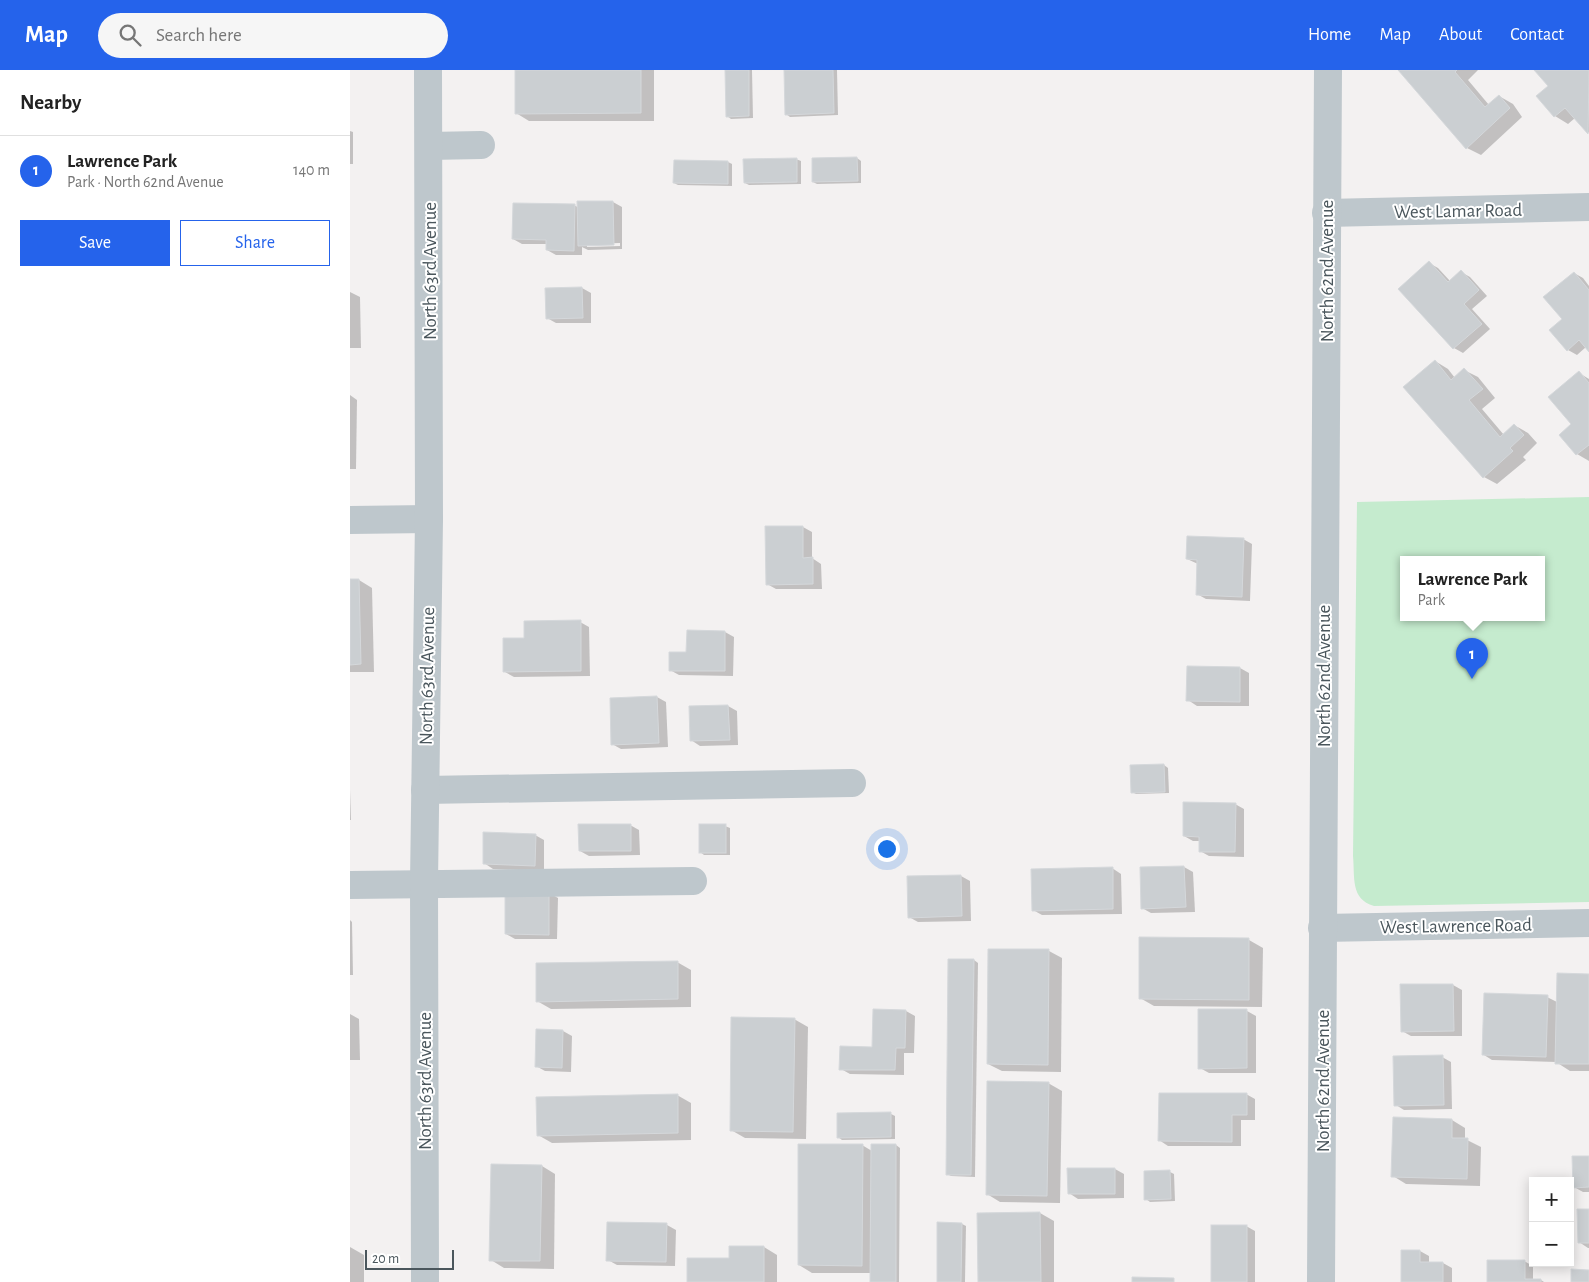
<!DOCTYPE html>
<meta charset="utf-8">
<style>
body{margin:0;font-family:"Alegreya Sans",sans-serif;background:#f6f6f6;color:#222}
.controls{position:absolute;right:15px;bottom:15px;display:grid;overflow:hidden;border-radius:0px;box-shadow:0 2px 12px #0003}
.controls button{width:45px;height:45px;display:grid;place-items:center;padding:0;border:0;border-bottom:1px solid #e0e0e0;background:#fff;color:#222;font:25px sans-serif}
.scale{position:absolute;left:15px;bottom:12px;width:89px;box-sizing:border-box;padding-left:5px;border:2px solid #4a565c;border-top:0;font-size:14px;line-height:18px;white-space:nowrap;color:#4a565c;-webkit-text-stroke:4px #fff;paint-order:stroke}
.you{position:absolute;left:536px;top:778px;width:18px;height:18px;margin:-12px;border:4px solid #fff;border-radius:50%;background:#1a73e8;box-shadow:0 0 0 8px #1a73e833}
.badge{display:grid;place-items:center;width:32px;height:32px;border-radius:50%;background:#2563eb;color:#fff;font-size:16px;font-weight:700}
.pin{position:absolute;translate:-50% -41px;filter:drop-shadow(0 1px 2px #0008)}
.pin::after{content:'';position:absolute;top:26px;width:18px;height:15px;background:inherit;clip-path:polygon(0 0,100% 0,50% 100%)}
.popup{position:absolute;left:1050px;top:486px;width:145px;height:65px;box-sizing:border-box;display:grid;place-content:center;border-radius:0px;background:#fff;filter:drop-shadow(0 1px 4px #0005);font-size:16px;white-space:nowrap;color:#767676}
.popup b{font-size:19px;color:#222}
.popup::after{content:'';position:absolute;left:50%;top:100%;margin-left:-10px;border:10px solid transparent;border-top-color:#fff}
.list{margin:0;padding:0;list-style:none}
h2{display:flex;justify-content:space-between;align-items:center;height:65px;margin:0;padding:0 20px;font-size:21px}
h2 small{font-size:16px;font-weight:400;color:#767676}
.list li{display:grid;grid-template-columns:32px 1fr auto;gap:15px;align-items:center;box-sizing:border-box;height:70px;padding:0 20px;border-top:1px solid #e0e0e0}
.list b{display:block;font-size:19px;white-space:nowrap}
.list p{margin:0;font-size:16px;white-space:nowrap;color:#767676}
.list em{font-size:16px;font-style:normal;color:#767676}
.actions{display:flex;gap:10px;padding:15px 20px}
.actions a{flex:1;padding:11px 0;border:1px solid #2563eb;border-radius:0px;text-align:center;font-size:18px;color:#2563eb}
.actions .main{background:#2563eb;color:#fff}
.icon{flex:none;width:28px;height:28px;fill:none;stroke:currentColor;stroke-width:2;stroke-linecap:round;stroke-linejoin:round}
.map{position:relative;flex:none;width:1239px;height:1212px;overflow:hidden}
header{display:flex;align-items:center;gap:30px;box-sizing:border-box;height:70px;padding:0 25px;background:#2563eb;color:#fff}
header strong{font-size:24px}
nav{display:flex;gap:28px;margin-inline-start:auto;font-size:18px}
.search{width:350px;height:45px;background:#f6f6f6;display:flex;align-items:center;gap:12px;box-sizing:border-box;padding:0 18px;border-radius:28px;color:#767676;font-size:19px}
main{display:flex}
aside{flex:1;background:#fff}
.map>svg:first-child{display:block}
.green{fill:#c5ebce;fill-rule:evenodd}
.shadow{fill:#0003;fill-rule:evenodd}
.building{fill:#cbcfd2;stroke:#d5d8db}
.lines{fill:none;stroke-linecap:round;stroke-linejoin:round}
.minor{stroke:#bec7cc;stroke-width:28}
.labels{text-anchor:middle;stroke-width:4;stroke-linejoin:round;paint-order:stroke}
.street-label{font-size:19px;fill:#4a565c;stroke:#fff}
</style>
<header>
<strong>Map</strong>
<div class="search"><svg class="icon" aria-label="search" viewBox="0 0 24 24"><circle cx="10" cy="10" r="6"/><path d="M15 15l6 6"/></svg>Search here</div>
<nav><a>Home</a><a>Map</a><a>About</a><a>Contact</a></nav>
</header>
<main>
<aside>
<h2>Nearby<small></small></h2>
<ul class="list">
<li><span class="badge">1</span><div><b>Lawrence Park</b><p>Park · North 62nd Avenue</p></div><em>140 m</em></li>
</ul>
<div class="actions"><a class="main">Save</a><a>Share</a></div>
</aside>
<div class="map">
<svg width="1239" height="1212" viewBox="0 0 1239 1212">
<rect width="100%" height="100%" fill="#f3f1f1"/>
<path class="green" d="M1239,427V832L1024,836C1000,829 1005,807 1003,786L1007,432ZM1053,490H1191V548H1053Z"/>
<g class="shadow">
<path d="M166,0H304V51H179L166,43Z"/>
<path d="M376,0H402L403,48L381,49L377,46Z"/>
<path d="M435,0H487L488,45L440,47L436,44Z"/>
<path d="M1050,0H1128L1118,10L1139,35L1149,26L1163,34L1172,47L1131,85L1117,78Z"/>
<path d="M1186,0H1239V63L1225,48L1218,54L1205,46L1188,26L1200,16Z"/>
<path d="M0,61L3,62V94H0Z"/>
<path d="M507,88L511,91V113L467,114L463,112Z"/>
<path d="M446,89L451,91V114L399,115L395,113Z"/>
<path d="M378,92L382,94V116L328,115L324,113Z"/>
<path d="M263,132L272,137V179L238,180L232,177V185H206L197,180V174H172L163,169L224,135L229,138ZM270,173V176L237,177V174Z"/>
<path d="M1079,193L1088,198L1100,211L1111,202L1120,207L1137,226L1122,239L1140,259L1113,283L1104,278Z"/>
<path d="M1224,203L1233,208L1239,216V280L1236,277L1227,285L1218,280L1213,249Z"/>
<path d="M232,218L241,223V253H206L197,248Z"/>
<path d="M0,222L10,227L11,278H0Z"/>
<path d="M1085,291L1098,299L1105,308L1114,300L1128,307L1145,328L1132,339L1154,365L1164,355L1178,363L1187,373L1173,387L1176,390L1147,414L1134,407Z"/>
<path d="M1229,303L1239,309V391L1227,384L1223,354Z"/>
<path d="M0,325L7,330L6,399H0Z"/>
<path d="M453,457L462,462V488L471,494L472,519H426L417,514Z"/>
<path d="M893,469L902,474L900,531L856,529L847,524L848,494L837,489Z"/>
<path d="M0,510H9L22,518L24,602H0Z"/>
<path d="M230,552L239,557L240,606L164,607L155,602Z"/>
<path d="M375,562L384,567L383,606L329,605L320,600L338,583Z"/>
<path d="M890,598L899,603V636H847L838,630Z"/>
<path d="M307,627L316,632L318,677L271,679L262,674Z"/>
<path d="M378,636L387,641L388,675L350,676L341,670Z"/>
<path d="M814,695L818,698L819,723L786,724L782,722L781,696Z"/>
<path d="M0,720L1,750H0Z"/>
<path d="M885,734L894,739V787L859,786L850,781V771H843L834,766Z"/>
<path d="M280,755L289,760L290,785L239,786L230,781Z"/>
<path d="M375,756L380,758V785H354L350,782Z"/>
<path d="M185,765L194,770V801L143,799L134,793Z"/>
<path d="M834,797L843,802L845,842L801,843L792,838Z"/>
<path d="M762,798L771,804L772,844L692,845L683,840Z"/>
<path d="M611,806L620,811L621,851L568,852L559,847Z"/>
<path d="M199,823L208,828L207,869H165L156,864Z"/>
<path d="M0,850L2,852L3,905H0Z"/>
<path d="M790,868L899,870L913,878L912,937L804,936L790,928Z"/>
<path d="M699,881L712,888L711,1002L652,1001L638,994Z"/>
<path d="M624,890L628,893L625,1107L601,1106L597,1104Z"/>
<path d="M327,892L341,900V937L201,939L187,931Z"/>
<path d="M1239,905V1001H1220L1206,992L1142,990L1134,985L1197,927L1207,932Z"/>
<path d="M1103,915L1112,920V966H1061L1052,961Z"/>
<path d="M556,941L565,946L564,983H554V1005L500,1004L491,999L523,978Z"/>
<path d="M897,941L906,946V1003H859L850,998Z"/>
<path d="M0,944L9,949L10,990H0Z"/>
<path d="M444,949L458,957L456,1069L395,1068L381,1060Z"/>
<path d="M213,961L222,966L221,1002L195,1001L186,996Z"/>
<path d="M1092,987L1101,992L1102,1039L1054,1040L1046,1035Z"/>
<path d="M698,1013L712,1021L710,1133L650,1132L637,1124Z"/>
<path d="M896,1024L905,1029V1050H891V1076H818L809,1070Z"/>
<path d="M327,1025L341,1033V1070L202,1073L188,1065Z"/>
<path d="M541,1044L545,1046V1069L492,1070L488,1067Z"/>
<path d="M1102,1050L1115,1058V1069L1131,1077L1130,1116L1056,1114L1043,1106Z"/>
<path d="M512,1075L522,1081L546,1075L550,1078L549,1212H521V1203H462L449,1195Z"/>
<path d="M1239,1087V1122H1233L1224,1117Z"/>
<path d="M192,1096L205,1104L204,1199L154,1198L141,1190Z"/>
<path d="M765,1099L774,1104V1128L728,1129L719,1123Z"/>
<path d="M820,1102L824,1104L825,1131L800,1132L796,1129Z"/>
<path d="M1239,1140V1178H1238L1229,1172Z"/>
<path d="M690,1143L704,1151V1212H629Z"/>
<path d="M612,1154L616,1156L615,1212H588Z"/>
<path d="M317,1155L326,1160L325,1196L267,1195L258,1190Z"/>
<path d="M896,1156L905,1161V1212H863Z"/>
<path d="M0,1177L14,1185V1212H0Z"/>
<path d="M414,1177L427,1185V1212H338L380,1189Z"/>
<path d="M1070,1181L1079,1186V1193H1093L1102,1198V1212H1052Z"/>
<path d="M1174,1191L1183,1196V1210H1191L1194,1212H1138Z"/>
</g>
<g class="building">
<path d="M165,0H291V43L165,44Z"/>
<path d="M375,0H399V46L376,47Z"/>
<path d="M434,0H483L484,43L435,45Z"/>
<path d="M1048,0H1107L1105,2L1135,37L1149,25L1160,38L1116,79Z"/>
<path d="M1184,0H1239L1238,64L1215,38L1204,47L1186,26L1198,16Z"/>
<path d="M507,87L508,111L462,112V88Z"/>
<path d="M447,88V112L394,113L393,89Z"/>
<path d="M324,90L378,91V114L323,113Z"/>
<path d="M227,131H263L264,175L228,176Z"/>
<path d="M163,133L225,134L224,181L196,180V170L162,169Z"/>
<path d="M1079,191L1098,212L1111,200L1129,220L1114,234L1132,254L1103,279L1048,219Z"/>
<path d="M1224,202L1239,220V282L1229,270L1217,281L1199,260L1212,249L1193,227Z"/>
<path d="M232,217L233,248L196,249L195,218Z"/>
<path d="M1085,290L1101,310L1114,298L1133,319L1119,330L1150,367L1164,354L1174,365L1160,378L1163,381L1133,408L1053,317Z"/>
<path d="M1229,301L1239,313V375L1226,385L1209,365L1221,354L1198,327Z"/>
<path d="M415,456H453V488L463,487V514L416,515Z"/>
<path d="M837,466L894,468L892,527L846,525L847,490L836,489Z"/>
<path d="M0,509H9L11,594L0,595Z"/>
<path d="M231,550V601L153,602V568H174V551Z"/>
<path d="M337,560L375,561V601H319V582H336Z"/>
<path d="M837,596L890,597V632L836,631Z"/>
<path d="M307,626L309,673L261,675L260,628Z"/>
<path d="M378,635L380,670L340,671L339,636Z"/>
<path d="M814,694L815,722L781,723L780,695Z"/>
<path d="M833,732L886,733L885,782H849V767L833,766Z"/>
<path d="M228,754H281V781H229Z"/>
<rect x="349" y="754" width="27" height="29"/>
<path d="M133,762L186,764L185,796L133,794Z"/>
<path d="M834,796L836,837L791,839L790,797Z"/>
<path d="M763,797V839L682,841L681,799Z"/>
<path d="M611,805L612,846L558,848L557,806Z"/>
<path d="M155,821H199V865L155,864Z"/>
<path d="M789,867L899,868V930L789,929Z"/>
<path d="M638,879H699L698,995L637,994Z"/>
<path d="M598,889H624L621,1105H596Z"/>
<path d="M328,891V929L186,932V893Z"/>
<path d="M1207,903L1239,904V994H1205Z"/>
<path d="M1050,914H1103L1104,961L1051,962Z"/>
<path d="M1134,923L1198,925L1196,987L1132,985Z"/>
<path d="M523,939L556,940L555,978H546L545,1000H489L490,976L522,977Z"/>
<path d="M848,939H897V998L848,999Z"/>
<path d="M381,947L445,948L443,1062L380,1061Z"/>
<path d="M186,959L213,960L212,998L185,997Z"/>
<path d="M1093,985L1094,1035L1044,1036L1043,986Z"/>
<path d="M637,1011L699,1012L697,1126L636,1125Z"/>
<path d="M809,1023H897V1045H882V1072L808,1071Z"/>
<path d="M328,1024V1063L187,1066L186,1027Z"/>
<path d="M541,1042V1067L487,1068V1043Z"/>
<path d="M1043,1047L1102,1049V1068H1118L1117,1109L1041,1107Z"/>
<path d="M448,1074H513L512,1196L448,1195Z"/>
<path d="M521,1074H546V1212H520Z"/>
<path d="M1222,1086H1239V1117L1223,1118Z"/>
<path d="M141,1094L192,1095L190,1191H139Z"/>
<path d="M717,1098H765V1124H718Z"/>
<path d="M820,1100L821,1129L794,1130V1101Z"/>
<path d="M1227,1139H1239V1173H1228Z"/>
<path d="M690,1142L691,1212H628L627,1143Z"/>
<path d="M257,1152L317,1153L316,1192L256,1191Z"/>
<path d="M587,1152L612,1153L611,1212H587Z"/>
<rect x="861" y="1155" width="36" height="57"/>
<path d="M379,1176H414V1212H337V1188H379Z"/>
<path d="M1051,1180H1070V1192H1093V1212H1051Z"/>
<path d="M1137,1190H1175V1209H1191V1212H1137Z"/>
<path d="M1221,1199L1239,1200V1212H1221Z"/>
<path d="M782,1207L824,1208V1212H782Z"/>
</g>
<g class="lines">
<g class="minor">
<path d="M79,76L131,75"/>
<path d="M976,143L1239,137"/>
<path d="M0,450L79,449"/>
<path d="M75,720L502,713"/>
<path d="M0,815L343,811"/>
<path d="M972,858L1239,853"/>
<path d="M75,1212L74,813L79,449L78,0"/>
<path d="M971,1212L978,0"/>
</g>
</g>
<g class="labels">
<g class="street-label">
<text transform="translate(1108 140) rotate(-1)" y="7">West Lamar Road</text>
<text transform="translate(79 201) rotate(-90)" y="7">North 63rd Avenue</text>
<text transform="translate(976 201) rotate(-90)" y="7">North 62nd Avenue</text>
<text transform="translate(76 606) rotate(-89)" y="7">North 63rd Avenue</text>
<text transform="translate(973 606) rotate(-90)" y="7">North 62nd Avenue</text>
<text transform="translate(1106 855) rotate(-1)" y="7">West Lawrence Road</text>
<text transform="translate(74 1011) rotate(-90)" y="7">North 63rd Avenue</text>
<text transform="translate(972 1011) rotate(-90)" y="7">North 62nd Avenue</text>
</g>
</g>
</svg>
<div class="controls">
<button>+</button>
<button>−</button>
</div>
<div class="scale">20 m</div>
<div class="you"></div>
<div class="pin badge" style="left:1122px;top:609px">1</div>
<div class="popup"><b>Lawrence Park</b>Park</div>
</div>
</main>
